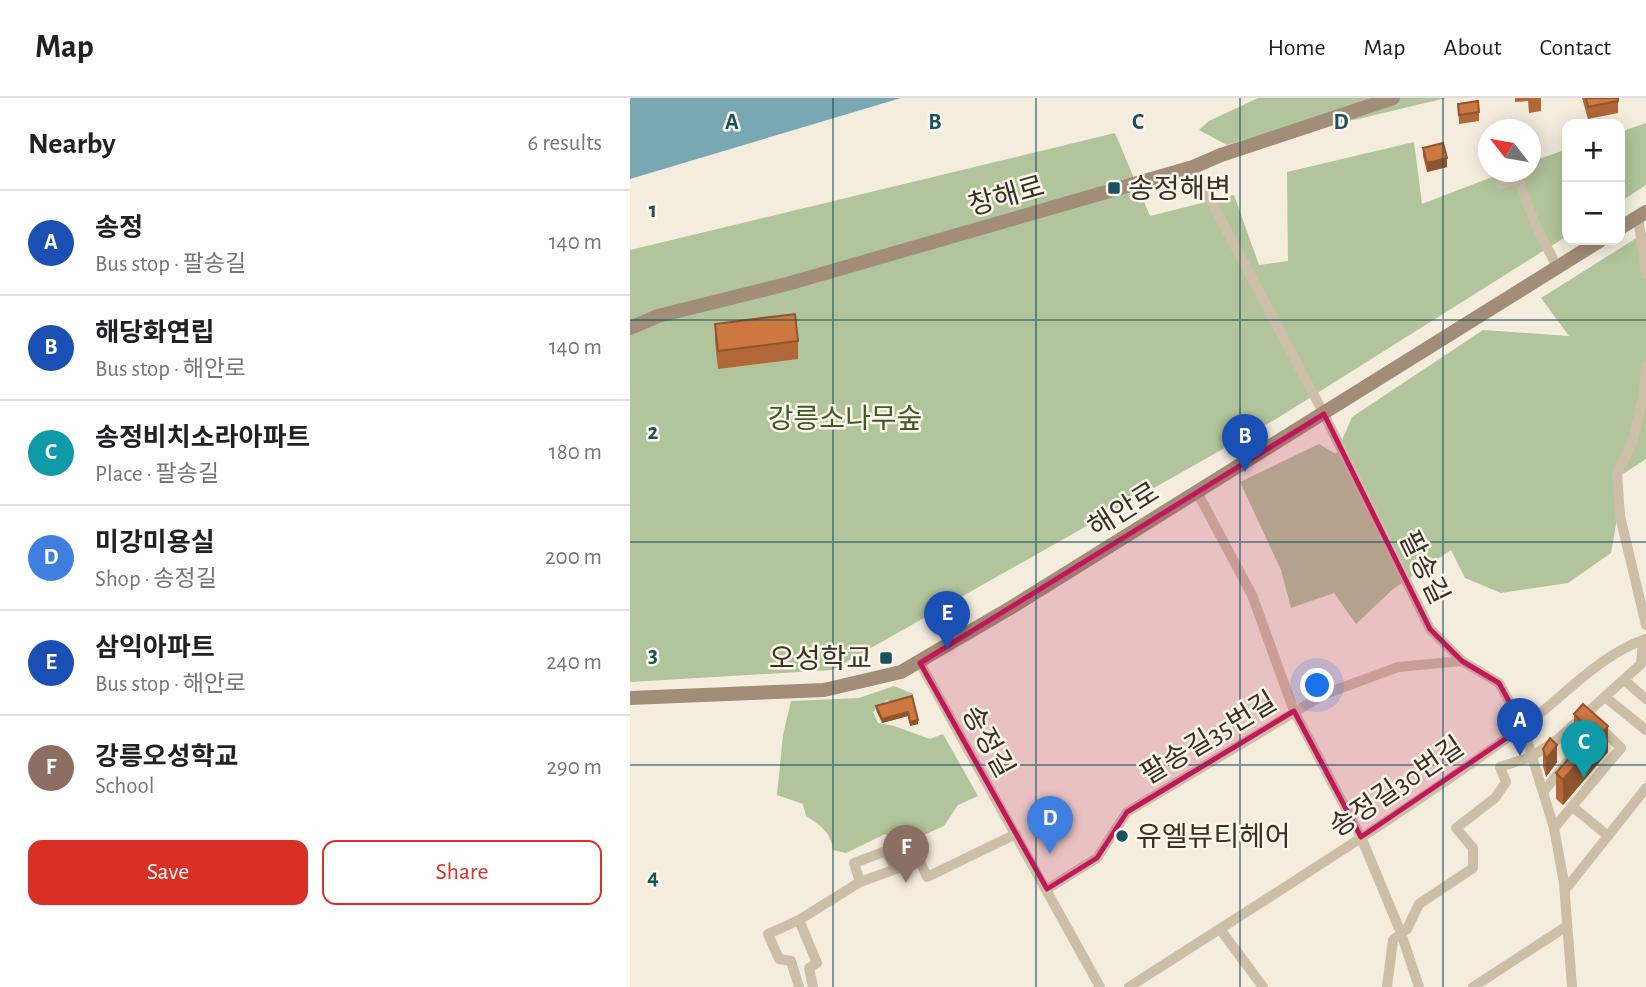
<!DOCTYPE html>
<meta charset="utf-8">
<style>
body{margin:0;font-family:"Alegreya Sans","Noto Sans KR",sans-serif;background:#f6f6f6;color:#202124}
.controls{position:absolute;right:21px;top:21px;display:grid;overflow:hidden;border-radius:14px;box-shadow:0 4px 18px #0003}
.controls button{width:63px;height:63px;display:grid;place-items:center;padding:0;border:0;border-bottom:2px solid #e0e0e0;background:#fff;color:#202124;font:35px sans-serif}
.compass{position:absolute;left:848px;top:21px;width:63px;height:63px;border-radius:50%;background:#fff;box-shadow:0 4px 18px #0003;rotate:301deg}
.you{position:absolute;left:688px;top:588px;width:24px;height:24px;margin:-18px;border:5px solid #fff;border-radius:50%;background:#1a73e8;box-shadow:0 0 0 10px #1a73e833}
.badge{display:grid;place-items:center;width:46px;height:46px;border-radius:50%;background:#d93025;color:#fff;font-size:23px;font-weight:700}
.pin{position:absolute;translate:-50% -58px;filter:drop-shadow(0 2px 4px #0008)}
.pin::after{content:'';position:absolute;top:37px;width:24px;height:21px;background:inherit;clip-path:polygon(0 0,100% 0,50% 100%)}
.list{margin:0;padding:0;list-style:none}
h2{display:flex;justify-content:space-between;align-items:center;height:91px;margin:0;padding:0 28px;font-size:30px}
h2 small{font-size:23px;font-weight:400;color:#757577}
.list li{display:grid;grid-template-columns:46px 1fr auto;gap:21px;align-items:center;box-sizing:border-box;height:105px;padding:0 28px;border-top:2px solid #e0e0e0}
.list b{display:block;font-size:26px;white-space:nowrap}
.list p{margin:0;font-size:23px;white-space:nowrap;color:#757577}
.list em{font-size:23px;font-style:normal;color:#757577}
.actions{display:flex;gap:14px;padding:21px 28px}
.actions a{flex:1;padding:16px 0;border:2px solid #d93025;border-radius:14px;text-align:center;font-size:24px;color:#d93025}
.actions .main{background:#d93025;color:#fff}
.map{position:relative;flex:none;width:1016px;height:889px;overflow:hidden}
header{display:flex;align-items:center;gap:42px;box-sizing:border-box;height:98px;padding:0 35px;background:#fff;border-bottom:2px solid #e0e0e0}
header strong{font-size:33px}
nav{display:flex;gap:38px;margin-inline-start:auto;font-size:24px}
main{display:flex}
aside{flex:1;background:#fff}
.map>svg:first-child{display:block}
.green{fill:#b1c49b}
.water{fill:#79a8b3}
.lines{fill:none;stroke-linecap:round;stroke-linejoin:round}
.street{stroke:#cdbea7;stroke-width:10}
.secondary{stroke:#a18d78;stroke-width:14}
.wall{fill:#b16738}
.shaded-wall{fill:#90542e}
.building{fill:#ce7841;stroke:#90542e;stroke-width:2}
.marked{fill:#c2185b;fill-opacity:0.2;stroke:#c2185b;stroke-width:5;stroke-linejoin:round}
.grid{fill:none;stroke:#1b505e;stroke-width:2;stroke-opacity:0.55}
.poi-dot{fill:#1b505e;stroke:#fbf6ea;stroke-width:2.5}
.labels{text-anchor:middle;stroke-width:5;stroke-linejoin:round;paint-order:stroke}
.poi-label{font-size:28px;fill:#393028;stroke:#fbf6ea;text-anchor:start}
.street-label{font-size:28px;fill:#393028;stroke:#fbf6ea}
.park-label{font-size:28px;fill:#41592a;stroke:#fbf6ea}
.grid-label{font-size:23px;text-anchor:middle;font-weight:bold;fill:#1b505e;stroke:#fbf6ea;stroke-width:5;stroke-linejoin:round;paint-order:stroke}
</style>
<header>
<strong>Map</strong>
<nav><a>Home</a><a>Map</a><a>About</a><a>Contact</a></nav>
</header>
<main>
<aside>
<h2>Nearby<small>6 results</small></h2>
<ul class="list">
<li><span class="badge" style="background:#1a4fb4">A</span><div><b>송정</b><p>Bus stop · 팔송길</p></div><em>140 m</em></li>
<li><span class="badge" style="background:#1a4fb4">B</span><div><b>해당화연립</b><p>Bus stop · 해안로</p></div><em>140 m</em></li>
<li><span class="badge" style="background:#0f9aa8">C</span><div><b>송정비치소라아파트</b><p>Place · 팔송길</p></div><em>180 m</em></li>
<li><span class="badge" style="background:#3f7fe0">D</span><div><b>미강미용실</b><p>Shop · 송정길</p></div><em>200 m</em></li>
<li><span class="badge" style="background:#1a4fb4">E</span><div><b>삼익아파트</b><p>Bus stop · 해안로</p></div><em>240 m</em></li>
<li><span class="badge" style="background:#8d6e63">F</span><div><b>강릉오성학교</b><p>School</p></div><em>290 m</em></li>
</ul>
<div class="actions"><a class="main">Save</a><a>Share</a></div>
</aside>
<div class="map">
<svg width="1016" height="889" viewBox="0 0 1016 889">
<rect width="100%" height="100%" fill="#f4ecdd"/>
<g class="green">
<path d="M628,0H816L724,22L663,27L597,47L569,32L579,23Z"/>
<path d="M1016,25V87L990,104V34Z"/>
<path d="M485,35L520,118L604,97L629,167L658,163L657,74L784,44L792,106L875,74H900L901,64L937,51V138L646,321L202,572L0,584V152Z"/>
<path d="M1016,134V361L990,378L989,410L981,455L938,485L871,495L835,480L821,452L763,491L726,526L704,495L661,510L651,472L610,384L689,346L706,356L722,319L853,232L939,238L911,200Z"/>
<path d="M264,588L284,596L265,606L257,602L243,614L248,625L264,628L300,641L313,636L348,698L328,707L314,728L274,746L255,736L216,755L203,752C201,734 191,728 176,718L173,706L147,697L153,637L161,603L229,600Z"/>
</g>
<path class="water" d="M0,0H271L0,81Z"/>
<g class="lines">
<g class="street">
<path d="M563,69L694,316L800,531L832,563L869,585L893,629L924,730L934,785L942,889"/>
<path d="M871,86L888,81L906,128L927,169"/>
<path d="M1008,119L1016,176"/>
<path d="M1016,268L1013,299L1003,342L987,376L990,418L1016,527"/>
<path d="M567,394L622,497L664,613L731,739L771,835L789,889"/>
<path d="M290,565L470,889"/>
<path d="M994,582L1016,601"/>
<path d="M975,599L1016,632"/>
<path d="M914,693L946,653L940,648"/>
<path d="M943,709L978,738"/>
<path d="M924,730L991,650L969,628"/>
<path d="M266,771L230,784L224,765L256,753L266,771L289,761L297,779L386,736"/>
<path d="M417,791L467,760L497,714L695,596L768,569L832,563"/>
<path d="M935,792L1016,690"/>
<path d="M169,822L187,865L179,870L183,889"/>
<path d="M590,831L633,889"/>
<path d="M169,889L161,863L149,861L138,836L169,822L230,784"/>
<path d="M499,889C631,804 764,722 891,630C932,601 968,557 1016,541"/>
<path d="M757,889L763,842L777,831L789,806L843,770V750L826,730L865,700L876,684L870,669L901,659L928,641L1011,566L1013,542"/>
<path d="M843,889L937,828"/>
</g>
<g class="secondary">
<path d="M990,130L1016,114"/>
<path d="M0,230L28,218L157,186L563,69L591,57L763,0"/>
<path d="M0,600L194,592L271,574L382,509L971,142"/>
</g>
</g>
<g class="wall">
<path d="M885,0H911V13L899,15L898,3L885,4Z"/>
<path d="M952,0H988V15L958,21Z"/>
<path d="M828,6L849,14V23L829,26Z"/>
<path d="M793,50L817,69L797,74L793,58Z"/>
<path d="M85,226L168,243V261L88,271L85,243Z"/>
<path d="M282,598L288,626L280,628L278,618L252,625L246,612V608Z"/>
<path d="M953,606L978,654L933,707L926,701V675L950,648L944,642V616Z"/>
<path d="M913,651L927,664L916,679L913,668Z"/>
</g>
<g class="shaded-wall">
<path d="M817,60V69L797,74V65Z"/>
<path d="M278,614V618L252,625V621Z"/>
<path d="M288,622V626L280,628V624Z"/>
<path d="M978,628V654L933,707V682Z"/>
<path d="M927,647V664L916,679V661Z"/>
</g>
<g class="building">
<path d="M956,0H988V3L958,9Z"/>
<path d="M848,3L849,14L829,17L828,6Z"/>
<path d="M813,45L817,60L797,65L793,50Z"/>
<path d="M165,216L168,243L88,253L85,226Z"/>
<path d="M282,598L288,622L280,624L278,614L252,621L246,608Z"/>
<path d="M953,606L978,628L933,682L926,675L962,634L944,616Z"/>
<path d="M920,640L927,647L916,661L913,651Z"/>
</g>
<path class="marked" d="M694,316L800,531L832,563L869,585L893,629L731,739L664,613L497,714L467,760L417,791L290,565Z"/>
<path class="grid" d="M203,0V889M406,0V889M610,0V889M813,0V889M0,222H1016M0,444H1016M0,667H1016"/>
<g class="poi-dot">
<rect x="477" y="83" width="14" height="14" rx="3.5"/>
<rect x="249" y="553" width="14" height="14" rx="3.5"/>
<circle cx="492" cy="738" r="7"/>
</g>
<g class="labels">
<g class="poi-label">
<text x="498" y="100">송정해변</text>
<text x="242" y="570" text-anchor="end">오성학교</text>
<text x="506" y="748">유엘뷰티헤어</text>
</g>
<g class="street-label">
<text transform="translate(376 97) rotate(-16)" y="10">창해로</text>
<text transform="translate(493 411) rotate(-32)" y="10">해안로</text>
<text transform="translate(795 469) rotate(64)" y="10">팔송길</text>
<text transform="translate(578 639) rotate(-31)" y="10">팔송길35번길</text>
<text transform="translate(359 643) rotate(61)" y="10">송정길</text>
<text transform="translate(766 688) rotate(-34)" y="10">송정길30번길</text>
</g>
<g class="park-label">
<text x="215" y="330">강릉소나무숲</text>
</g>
</g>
<g class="grid-label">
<text x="102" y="31">A</text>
<text x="305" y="31">B</text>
<text x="508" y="31">C</text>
<text x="711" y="31">D</text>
<text x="23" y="119">1</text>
<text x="23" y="341">2</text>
<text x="23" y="564">3</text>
<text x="23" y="786">4</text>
</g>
</svg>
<div class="controls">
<button>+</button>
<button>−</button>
</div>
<svg class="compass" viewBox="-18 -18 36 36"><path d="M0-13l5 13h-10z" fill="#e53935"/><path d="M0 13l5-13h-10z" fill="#757577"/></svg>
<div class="you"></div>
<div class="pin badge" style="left:890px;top:658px;background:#1a4fb4">A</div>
<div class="pin badge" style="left:615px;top:374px;background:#1a4fb4">B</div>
<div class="pin badge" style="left:954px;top:680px;background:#0f9aa8">C</div>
<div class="pin badge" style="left:420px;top:756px;background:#3f7fe0">D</div>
<div class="pin badge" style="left:317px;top:551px;background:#1a4fb4">E</div>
<div class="pin badge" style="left:276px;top:785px;background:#8d6e63">F</div>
</div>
</main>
